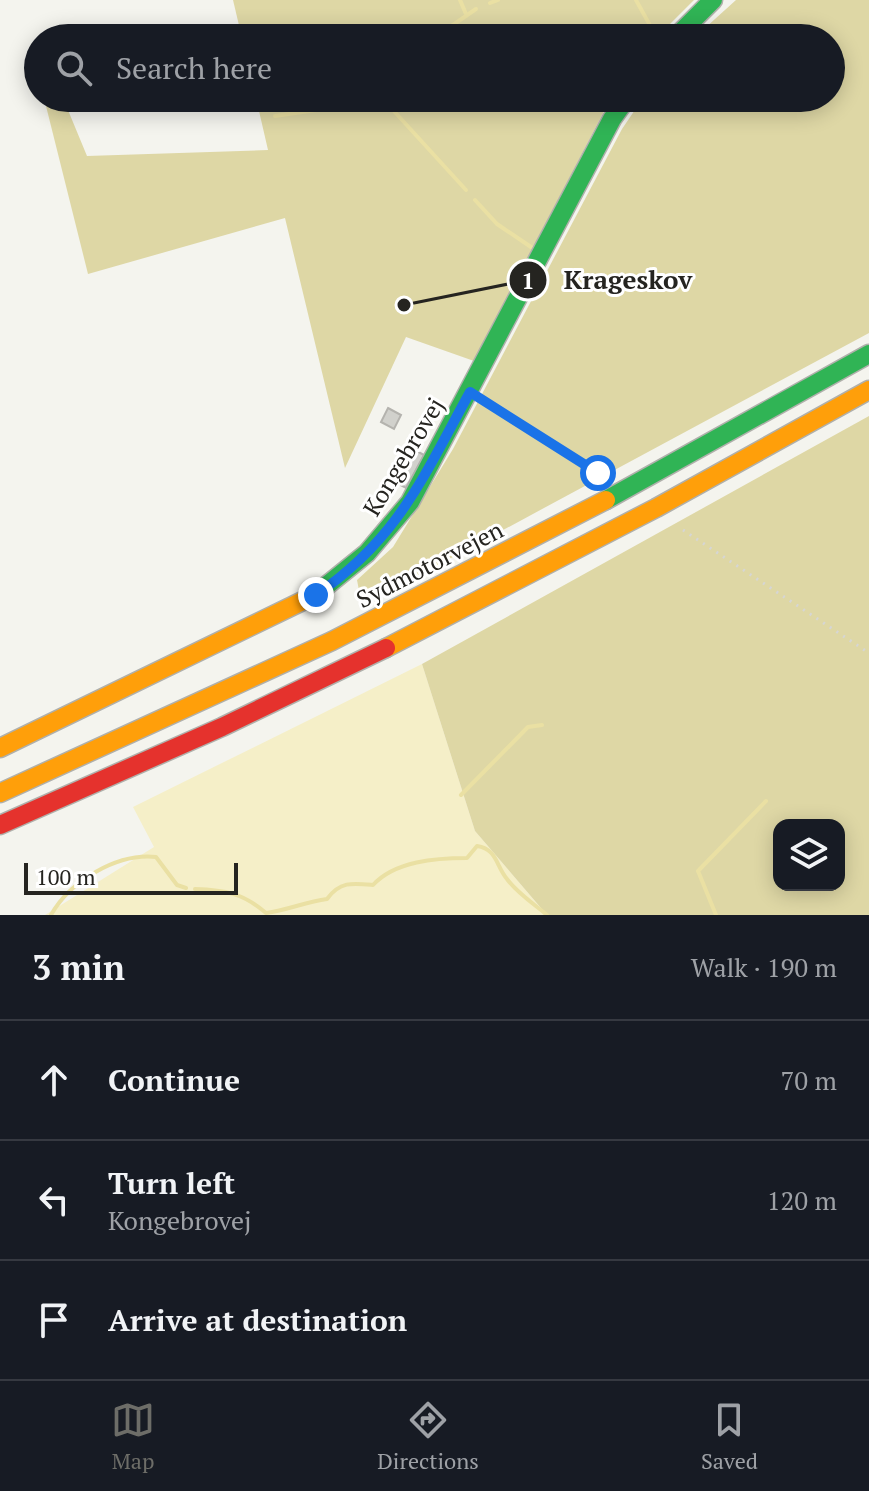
<!DOCTYPE html>
<meta charset="utf-8">
<style>
body{margin:0;font-family:"PT Serif",serif;background:#242831;color:#f1f3f6}
.controls{position:absolute;right:24px;bottom:24px;display:grid;overflow:hidden;border-radius:16px;box-shadow:0 4px 20px #0003}
.controls button{width:72px;height:72px;display:grid;place-items:center;padding:0;border:0;border-bottom:2px solid #363941;background:#171b24;color:#f1f3f6;font:40px sans-serif}
.scale{position:absolute;left:24px;bottom:20px;width:214px;box-sizing:border-box;padding-left:8px;border:4px solid #252420;border-top:0;font-size:22px;line-height:28px;white-space:nowrap;color:#252420;-webkit-text-stroke:6px #fff;paint-order:stroke}
.stop{position:absolute;width:24px;height:24px;margin:-18px;border:6px solid #1a73e8;border-radius:50%;background:#fff}
.stop.end{background:#1a73e8;border-color:#fff;box-shadow:0 2px 8px #0008}
.list{margin:0;padding:0;list-style:none}
h2{display:flex;justify-content:space-between;align-items:center;height:104px;margin:0;padding:0 32px;font-size:34px}
h2 small{font-size:26px;font-weight:400;color:#9ea1a6}
.list li{display:grid;grid-template-columns:52px 1fr auto;gap:24px;align-items:center;box-sizing:border-box;height:120px;padding:0 32px;border-top:2px solid #363941}
.list b{display:block;font-size:30px;white-space:nowrap}
.list p{margin:0;font-size:26px;white-space:nowrap;color:#9ea1a6}
.list em{font-size:26px;font-style:normal;color:#9ea1a6}
.icon{flex:none;width:44px;height:44px;fill:none;stroke:currentColor;stroke-width:2;stroke-linecap:round;stroke-linejoin:round}
.map{position:relative;flex:none;width:869px;height:915px;overflow:hidden}
.search{position:absolute;background:#171b24;box-shadow:0 4px 20px #0003;left:24px;right:24px;top:24px;height:88px;display:flex;align-items:center;gap:20px;box-sizing:border-box;padding:0 28px;border-radius:44px;color:#9ea1a6;font-size:30px}
.sheet{height:464px;background:#171b24}
nav{display:flex;justify-content:space-around;align-items:center;box-sizing:border-box;height:112px;border-top:2px solid #363941;background:#171b24;font-size:22px;color:#9ea1a6}
nav a{display:grid;justify-items:center;gap:4px}
nav .on{color:#6d6d68}
.map>svg:first-child{display:block}
.green{fill:#f5efc8}
.forest{fill:#ded7a5;fill-rule:evenodd}
.lines{fill:none;stroke-linecap:round;stroke-linejoin:round}
.stream{stroke:#eae0a3;stroke-width:4}
.building{fill:#d1d1cc;stroke:#b4b3ae;stroke-width:2}
.fast-casing{stroke:#b0b0ab;stroke-width:21}
.slow-casing{stroke:#b0b0ab;stroke-width:21}
.jam-casing{stroke:#b0b0ab;stroke-width:21}
.path{stroke:#d6d6d4;stroke-width:3;stroke-dasharray:2 6;stroke-linecap:butt}
.fast{stroke:#30b455;stroke-width:18}
.slow{stroke:#ff9f0a;stroke-width:18}
.jam{stroke:#e5322d;stroke-width:18}
.route{stroke:#1a73e8;stroke-width:10}
.labels{text-anchor:middle;stroke-width:6;stroke-linejoin:round;paint-order:stroke}
.street-label{font-size:24px;fill:#252420;stroke:#fff}
.leader{fill:none;stroke:#252420;stroke-width:3}
.callout-dot{fill:#252420;stroke:#fff;stroke-width:3}
.mark-label{font-size:24px;text-anchor:middle;font-weight:bold;fill:#fff}
.callout-label{font-size:26px;text-anchor:middle;font-weight:bold;fill:#252420;stroke:#fff;stroke-width:6;stroke-linejoin:round;paint-order:stroke}
</style>
<div class="map">
<svg width="869" height="915" viewBox="0 0 869 915">
<rect width="100%" height="100%" fill="#f4f4ee"/>
<path class="green" d="M422,664L475,831L547,915H45L154,847L133,807Z"/>
<g class="forest">
<path d="M233,0H694L656,38H242Z"/>
<path d="M736,0H869V333L362,606L357,580L393,547L453,449L622,129L643,98H831V38H694Z"/>
<path d="M44,98H63L87,156L268,150L256,98H611L474,361L406,337L345,468L285,218L88,274Z"/>
<path d="M869,416V915H547L475,831L422,664ZM779,825H839V885H779Z"/>
</g>
<g class="lines">
<g class="stream">
<path d="M460,0L466,14"/>
<path d="M636,0L657,38"/>
<path d="M490,3L498,0"/>
<path d="M434,38L476,9"/>
<path d="M382,98L466,190"/>
<path d="M275,116L364,103L369,98"/>
<path d="M475,200L497,224L531,247"/>
<path d="M461,795L528,727L542,725"/>
<path d="M195,889C225,890 243,893 266,913C288,910 305,902 327,899C340,881 353,883 373,885C395,861 436,858 467,858L477,846C497,849 496,866 507,879C517,893 534,904 547,915"/>
<path d="M51,915C70,881 117,853 156,857L177,885L186,888"/>
<path d="M716,915L698,871L766,801"/>
</g>
</g>
<g class="building">
<path d="M388,408L401,415L394,429L381,422Z"/>
<path d="M409,447L424,455L406,488L391,480Z"/>
</g>
<g class="lines">
<defs>
<g id="fast">
<path d="M675,38L713,0"/>
<path d="M606,500L869,354"/>
<path d="M315,595L367,553L410,502L612,119L627,98"/>
</g>
<g id="slow">
<path d="M386,648L656,508L869,390"/>
<path d="M0,748L315,595"/>
<path d="M0,793L332,641L606,500"/>
</g>
<path id="jam" d="M0,825L222,727L386,648"/>
</defs>
<use href="#fast" class="fast-casing"/>
<use href="#slow" class="slow-casing"/>
<use href="#jam" class="jam-casing"/>
<g class="path">
<path d="M484,400L598,473"/>
<path d="M683,530L869,653"/>
</g>
<use href="#fast" class="fast"/>
<use href="#slow" class="slow"/>
<use href="#jam" class="jam"/>
</g>
<g class="lines">
<path class="route" d="M316,595C399,538 423,477 470,392L598,473"/>
</g>
<g class="labels">
<g class="street-label">
<text transform="translate(404 457) rotate(-59)" y="8">Kongebrovej</text>
<text transform="translate(430 565) rotate(-27)" y="8">Sydmotorvejen</text>
</g>
</g>
<path class="leader" d="M404 305L528 280"/>
<g class="callout-dot">
<circle cx="404" cy="305" r="8"/>
<circle cx="528" cy="280" r="20"/>
</g>
<g class="mark-label">
<text x="528" y="289">1</text>
</g>
<g class="callout-label">
<text x="628" y="289">Krageskov</text>
</g>
</svg>
<div class="controls">
<button><svg class="icon" aria-label="layers" viewBox="0 0 24 24"><path d="M12 4l9 5-9 5-9-5zM3 14l9 5 9-5"/></svg></button>
</div>
<div class="scale">100 m</div>
<div class="stop" style="left:598px;top:473px"></div>
<div class="stop end" style="left:316px;top:595px"></div>
<div class="search"><svg class="icon" aria-label="search" viewBox="0 0 24 24"><circle cx="10" cy="10" r="6"/><path d="M15 15l6 6"/></svg>Search here</div>
</div>
<section class="sheet">
<h2>3 min<small>Walk · 190 m</small></h2>
<ul class="list">
<li><svg class="icon" aria-label="ahead" viewBox="0 0 24 24"><path d="M12 20V5M6 11l6-6 6 6"/></svg><div><b>Continue</b></div><em>70 m</em></li>
<li><svg class="icon" aria-label="left" viewBox="0 0 24 24"><path d="M17 20v-9H6M10 6l-5 5 5 5"/></svg><div><b>Turn left</b><p>Kongebrovej</p></div><em>120 m</em></li>
<li><svg class="icon" aria-label="arrive" viewBox="0 0 24 24"><path d="M6 21V4h12l-3 4 3 4H6"/></svg><div><b>Arrive at destination</b></div></li>
</ul>
</section>
<nav>
<a class="on"><svg class="icon" aria-label="map" viewBox="0 0 24 24"><path d="M3 6l6-2 6 2 6-2v14l-6 2-6-2-6 2zM9 4v14M15 6v14"/></svg>Map</a>
<a><svg class="icon" aria-label="directions" viewBox="0 0 24 24"><path d="M12 3l9 9-9 9-9-9zM9 14v-3h6M13 9l2 2-2 2"/></svg>Directions</a>
<a><svg class="icon" aria-label="saved" viewBox="0 0 24 24"><path d="M7 4h10v16l-5-4-5 4z"/></svg>Saved</a>
</nav>
